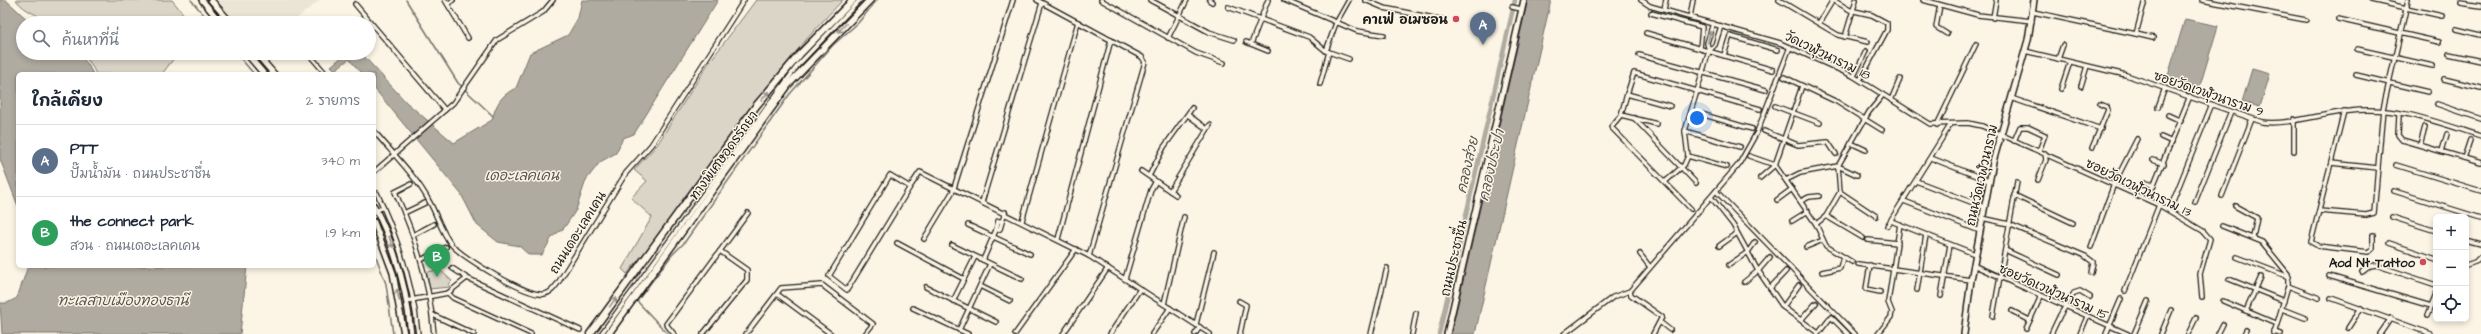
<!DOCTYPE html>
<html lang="th">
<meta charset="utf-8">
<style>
body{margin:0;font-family:"Architects Daughter","Playpen Sans Thai",sans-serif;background:#f2f2f3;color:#1f2937}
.controls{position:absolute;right:12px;bottom:12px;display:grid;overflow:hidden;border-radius:6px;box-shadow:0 2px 6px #0003}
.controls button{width:36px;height:36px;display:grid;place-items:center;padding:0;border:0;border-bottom:1px solid #e0e1e3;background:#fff;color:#1f2937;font:20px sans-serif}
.you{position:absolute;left:1697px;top:118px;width:14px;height:14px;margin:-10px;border:3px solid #fff;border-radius:50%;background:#1a73e8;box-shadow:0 0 0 6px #1a73e833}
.badge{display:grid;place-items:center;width:26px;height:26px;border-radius:50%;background:#2563eb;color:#fff;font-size:13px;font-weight:700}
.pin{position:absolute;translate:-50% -33px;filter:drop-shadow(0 1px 2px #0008)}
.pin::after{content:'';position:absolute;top:21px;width:14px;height:12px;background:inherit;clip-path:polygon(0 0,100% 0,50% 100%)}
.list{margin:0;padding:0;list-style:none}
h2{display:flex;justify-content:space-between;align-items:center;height:52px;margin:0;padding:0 16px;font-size:17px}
h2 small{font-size:13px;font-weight:400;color:#747a83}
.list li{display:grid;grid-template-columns:26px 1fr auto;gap:12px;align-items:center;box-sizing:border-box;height:72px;padding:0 16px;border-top:1px solid #e0e1e3}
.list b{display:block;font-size:15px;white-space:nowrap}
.list p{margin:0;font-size:13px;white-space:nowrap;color:#747a83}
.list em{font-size:13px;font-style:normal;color:#747a83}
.icon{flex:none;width:22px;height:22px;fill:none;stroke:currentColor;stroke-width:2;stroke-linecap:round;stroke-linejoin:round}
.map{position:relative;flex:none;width:2481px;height:334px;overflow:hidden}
.search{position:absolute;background:#fff;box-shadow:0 2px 6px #0003;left:16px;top:16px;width:360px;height:44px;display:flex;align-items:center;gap:10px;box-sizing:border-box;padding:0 14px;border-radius:22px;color:#747a83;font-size:15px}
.panel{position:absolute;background:#fff;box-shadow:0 2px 6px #0003;left:16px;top:72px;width:360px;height:196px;border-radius:6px}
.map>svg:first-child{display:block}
.built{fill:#ebe5d6}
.green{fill:#dbd5c8;stroke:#7c7872}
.water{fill:#b0aba1;stroke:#75726c}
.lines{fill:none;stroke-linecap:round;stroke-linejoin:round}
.stream{stroke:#75726c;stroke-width:1.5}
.canal{stroke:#b0aba1;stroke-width:4.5}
.street-casing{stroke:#1c1c1c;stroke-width:6}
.secondary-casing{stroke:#1c1c1c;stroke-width:8}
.highway-casing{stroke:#1c1c1c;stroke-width:9}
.street{stroke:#fcf5e5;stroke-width:3.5}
.secondary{stroke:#fcf5e5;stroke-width:5}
.highway{stroke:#fcf5e5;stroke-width:6}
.oneway{stroke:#97938b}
.poi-dot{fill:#d1495b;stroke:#fcf5e5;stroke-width:1.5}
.labels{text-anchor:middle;stroke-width:3;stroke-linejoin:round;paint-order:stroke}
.poi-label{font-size:13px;font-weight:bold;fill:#1c1c1c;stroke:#fcf5e5;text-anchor:end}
.street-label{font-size:13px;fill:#1c1c1c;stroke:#fcf5e5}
.water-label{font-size:14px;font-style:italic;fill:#575551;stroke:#fcf5e5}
</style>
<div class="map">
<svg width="2481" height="334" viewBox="0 0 2481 334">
<rect width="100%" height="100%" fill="#fcf5e5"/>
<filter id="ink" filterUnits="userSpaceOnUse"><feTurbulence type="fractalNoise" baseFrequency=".025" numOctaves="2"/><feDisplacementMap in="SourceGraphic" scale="8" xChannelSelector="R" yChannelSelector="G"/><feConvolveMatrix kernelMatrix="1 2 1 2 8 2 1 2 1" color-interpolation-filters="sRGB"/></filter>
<g filter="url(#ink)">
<path class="built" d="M215,0H320L291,23H234Z"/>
<g class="green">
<path d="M16,0H172L191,23H49C38,14 25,12 16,0Z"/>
<path d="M756,0H843C780,63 733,136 680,207C663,230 645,252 627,274L622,269L652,217L631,198L647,181L634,170L657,145L708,64Z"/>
<path d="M81,53H178L162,74H96L91,64Z"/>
<path d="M439,269L452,281L449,284L450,287L429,289L425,273Z"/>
</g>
<g class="water">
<path d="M0,0H6L31,23H23V53H77L87,63L93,74H18V206L0,159Z"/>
<path d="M582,0H718L634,134L623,138L616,153L600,162L586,180L576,210L564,228L552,237L542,255H529L519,246L498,242L477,225L461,194L374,88V74H362L349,59L335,70L331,66L343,56L341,53H361L406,102L454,143L492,120C496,104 501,95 516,88L530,53L568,35L578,18Z"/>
<path d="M1528,0H1551L1475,334H1451Z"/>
<path d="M2185,19L2218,26L2199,89L2167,79Z"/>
<path d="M2252,69L2270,74L2260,107L2242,102Z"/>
<path d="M28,266H247L240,334H2L0,303H7L17,298Z"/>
</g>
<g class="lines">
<g class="stream">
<path d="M191,0L211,23"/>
<path d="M406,0L458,83L493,116"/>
<path d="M236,53L254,74"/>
<path d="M374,251L386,284L393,334"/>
<path d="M668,334L637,301L672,255L684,243L789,95L833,45L858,23L877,0"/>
</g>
<path class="canal" d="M1439,334L1515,0"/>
<defs>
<g id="street">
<path d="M445,0L468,38"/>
<path d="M1037,0L1142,57L1145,62L1089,256"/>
<path d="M1101,0L1196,53L1224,63"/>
<path d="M1150,0L1209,32L1234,40"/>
<path d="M1209,0L1212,2"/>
<path d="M1284,0L1357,31L1384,35"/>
<path d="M1365,0L1384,8L1444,20"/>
<path d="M1641,0L1650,6L1780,43L1853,76L1930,124L1968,123L1982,126L2159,205L2203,231L2210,239L2200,274L2202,297"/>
<path d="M1779,0L1838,35L1868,42"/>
<path d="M1833,0L1850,10L1872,15L1887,23V30L1860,80"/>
<path d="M1923,0L1978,15L2032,21"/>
<path d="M2202,0L2306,20"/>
<path d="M2371,0L2442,16"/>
<path d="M2461,3L2481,6"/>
<path d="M355,4L445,110"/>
<path d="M448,4L453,0"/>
<path d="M1940,5L1936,27L1947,34"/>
<path d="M1228,7L1309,37L1326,51L1349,59"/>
<path d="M1512,7L1521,9"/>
<path d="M1664,9L1666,0"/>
<path d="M2033,12L2136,34L2145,0"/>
<path d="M1651,13L1702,27L1700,48"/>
<path d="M1690,17L1693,0"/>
<path d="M1993,18L1996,0"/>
<path d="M2338,19L2439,42"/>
<path d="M1713,23L1707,43L1709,51L1715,45L1721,26"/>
<path d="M1819,23L1833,0"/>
<path d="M2456,29L2481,35"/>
<path d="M1646,33L1773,70"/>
<path d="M2136,34L2153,38"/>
<path d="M1845,37L1856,0"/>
<path d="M1168,38L1187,0"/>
<path d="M1246,42L1268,51"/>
<path d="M1251,44L1268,0"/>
<path d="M2357,49L2433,66"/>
<path d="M1326,51L1336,23L1349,0"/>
<path d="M2025,51L2126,75L2262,122C2285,126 2324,113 2350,111C2397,106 2437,122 2481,136"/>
<path d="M308,53L326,74"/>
<path d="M2449,54L2481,61"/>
<path d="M1639,55L1766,90"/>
<path d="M1724,55L1730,36L1778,50"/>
<path d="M2058,59L2063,45"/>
<path d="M2356,75L2428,92"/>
<path d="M1854,76L1866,51"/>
<path d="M1784,77L1837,102L1882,130"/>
<path d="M2444,79L2481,88"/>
<path d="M1320,84L1329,52"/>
<path d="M2081,86L2087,66"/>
<path d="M2061,89L2070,62"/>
<path d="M1627,94L1621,115L1611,127L1691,209"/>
<path d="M2011,98L2101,129"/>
<path d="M1891,100L1900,79"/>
<path d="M2437,104L2481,119"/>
<path d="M1670,106L1627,94L1634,73L1760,109"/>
<path d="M1775,106L1820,123"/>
<path d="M2158,107L2165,88"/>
<path d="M1691,111L1752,129"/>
<path d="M2344,111L2311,242L2318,246L2368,252L2373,248V235"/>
<path d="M1188,115L1207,129"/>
<path d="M1621,115L1657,124"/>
<path d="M2168,115L2181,121"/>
<path d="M2399,115L2398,135L2402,140L2481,163"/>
<path d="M1634,118L1696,183"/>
<path d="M1937,125L1976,44"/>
<path d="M374,131C393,154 415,175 429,201C437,215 441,231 451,244C462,258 528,297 544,294C551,293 554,288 558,283L626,173L651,145L744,0"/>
<path d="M1685,131L1740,147"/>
<path d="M1764,131L1798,145L1828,142L1836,154"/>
<path d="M2161,137L2172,142"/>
<path d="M2014,141L2020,127H2028L2045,135L2039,151"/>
<path d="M1851,143L1866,150"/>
<path d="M2420,145L2425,127"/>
<path d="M2092,148L2108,110L2107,107L2100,104"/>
<path d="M2294,151V119"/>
<path d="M2442,151L2447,134"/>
<path d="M1688,156L1727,167"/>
<path d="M1749,156L1775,165L1816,224L1826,246L1852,262"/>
<path d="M1931,158L1989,181"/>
<path d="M2464,158L2470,140"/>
<path d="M2153,160L2164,164"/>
<path d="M2331,163L2378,168"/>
<path d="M2396,165L2481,191"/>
<path d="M1141,171L1176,195"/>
<path d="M374,172L453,103L497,40L543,12L553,0"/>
<path d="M1149,176L1164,147L1192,108"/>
<path d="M1760,178L1775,165L1802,86"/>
<path d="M1786,180L1800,173L1838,166L1857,175"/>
<path d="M2038,180L2046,160L2045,153"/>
<path d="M1916,181L1984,207"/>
<path d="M1665,182L1684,165L1688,156L1685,131L1709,51"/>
<path d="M2146,183L2154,186"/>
<path d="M411,184L395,192C416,237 430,284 434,334"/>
<path d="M910,187L890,175L829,276L847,290L910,187L920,172L1089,256L1210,334"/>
<path d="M1170,191L1210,125"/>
<path d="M1716,191L1855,334"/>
<path d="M2394,191L2481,218"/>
<path d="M1840,192L1876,216"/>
<path d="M377,193L383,207"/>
<path d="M2014,195L2073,223"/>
<path d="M2149,196L2190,96"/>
<path d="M2222,196L2252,119"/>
<path d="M1711,197L1733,225L1757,269L1783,307L1818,333"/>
<path d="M1777,200L1792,189"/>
<path d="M1801,201L1809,197L1819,196"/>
<path d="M1904,201L1980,231"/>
<path d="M982,202L1042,3"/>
<path d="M2195,202L2231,112"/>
<path d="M2171,206L2212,104"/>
<path d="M2235,206L2257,218L2253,237"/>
<path d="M376,211L383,207C401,248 414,290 418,334"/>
<path d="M2319,211L2366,215L2374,213L2383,109L2408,0"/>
<path d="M404,213L425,203"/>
<path d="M1826,216L1863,238"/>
<path d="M2392,217L2436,231"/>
<path d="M1982,218L2009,224L2085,256L2093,262L2091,273"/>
<path d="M1022,221L1078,22"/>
<path d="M1792,221L1808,211"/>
<path d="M1891,221L1975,254"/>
<path d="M1816,224L1826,216L1840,192L1838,166L1869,112L1883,95"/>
<path d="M968,225L1030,254"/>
<path d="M1887,226L1951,124"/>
<path d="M2222,226L2262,242L2288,274V286L2274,334"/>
<path d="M996,230L1000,229L1005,212"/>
<path d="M413,235L434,224"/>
<path d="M924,239L953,191L1013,0"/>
<path d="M1058,239L1111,40"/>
<path d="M1868,240L1898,243"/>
<path d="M2466,240L2481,244"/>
<path d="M897,243L964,279"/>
<path d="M2389,243L2436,259"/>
<path d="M952,245L1022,279"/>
<path d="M1719,246L1737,233"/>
<path d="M1806,247L1823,240"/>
<path d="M2091,247L2114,184L2137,139"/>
<path d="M2005,250L2059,275"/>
<path d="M1640,254L1650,267"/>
<path d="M2237,257L2289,277"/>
<path d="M421,260L446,247"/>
<path d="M983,260L996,230L998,221H1001"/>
<path d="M1858,264L1971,280"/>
<path d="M1729,265L1748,252L1755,242"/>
<path d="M1870,265L1866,289L1880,292"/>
<path d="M1973,265L2128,334"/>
<path d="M2466,265L2475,262L2481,256"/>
<path d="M452,268L467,278L580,330"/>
<path d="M1822,272L1840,268L1843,257"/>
<path d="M2362,272L2370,266L2376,265L2436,285"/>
<path d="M2329,276L2431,306L2436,294"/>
<path d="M1125,279L1151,190L1156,181"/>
<path d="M2229,279L2284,301"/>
<path d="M1744,282L1758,271L1770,257"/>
<path d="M980,286L1010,301"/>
<path d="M2288,286L2319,298"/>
<path d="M926,287L996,322"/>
<path d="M1770,288L1786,271"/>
<path d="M1917,290L1926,235"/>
<path d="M2125,291L2159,205"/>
<path d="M448,293L453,298L531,334"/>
<path d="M777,294L831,334"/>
<path d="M1941,296L1950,245"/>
<path d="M2331,298L2431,334"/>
<path d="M406,301L448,293L467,278"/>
<path d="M953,301L975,257"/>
<path d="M1239,301L1246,305L1240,334"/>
<path d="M2223,301L2277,324"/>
<path d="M1164,304L1184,217"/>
<path d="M1783,307L1799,285"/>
<path d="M913,308L968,334"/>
<path d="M2282,309L2305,318"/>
<path d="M2012,311L2029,320"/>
<path d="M2246,311L2261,277"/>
<path d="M433,315L474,334"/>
<path d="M1993,316L2017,182"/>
<path d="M2427,316L2431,306"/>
<path d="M1801,320L1816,303"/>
<path d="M1661,323L1670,330"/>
<path d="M1196,324L1214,252"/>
<path d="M2348,328L2361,308"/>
<path d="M2026,329L2041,296"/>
<path d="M959,330L990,264"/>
<path d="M2274,332L2281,334"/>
<path d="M601,334L798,65L860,0"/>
<path d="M674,334L666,324L748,213"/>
<path d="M703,334L747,280V270L720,251"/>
<path d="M746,334L781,288L822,285L873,324L865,334"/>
<path d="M1015,334L1076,249"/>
<path d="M1063,334L1108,268"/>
<path d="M1110,334L1140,289"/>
<path d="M1152,334L1170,308"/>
<path d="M1195,334L1200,327"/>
<path d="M1371,334L1387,268"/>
<path d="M1412,334L1416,313"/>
<path d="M1564,334L1613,297L1630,291"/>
<path d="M1653,334L1662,317L1631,295L1630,291L1739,164L1757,132L1790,47"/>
<path d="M1818,334L1831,317L1848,334"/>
<path d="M1878,334L1891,317L1892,312L1888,302L1900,224"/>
<path d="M2051,334L2060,315L2074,293L2080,291L2090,297"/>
<path d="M2080,334L2087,317"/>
<path d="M2106,334L2121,299"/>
<path d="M2134,334L2148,301"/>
<path d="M2161,334L2171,310"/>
<path d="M2188,334L2196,318"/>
<path d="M2218,334L2223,324"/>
<path d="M2244,334L2246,330"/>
<path d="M2380,334L2391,318"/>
</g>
<g id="secondary">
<path d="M202,0L221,23"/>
<path d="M211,0L231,23"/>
<path d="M246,53L264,74"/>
<path d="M256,53L274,74"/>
<path d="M374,206C395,246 407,289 411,334"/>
<path d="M374,222L393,273L404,334"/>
<path d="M1447,334L1524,0"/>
<path d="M1964,334L1971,280L1993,162L2028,40L2034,0"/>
</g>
<g id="highway">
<path d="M590,334L756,106L800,54L853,0"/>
<path d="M608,334L788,85L870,0"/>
</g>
</defs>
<use href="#street" class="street-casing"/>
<use href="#secondary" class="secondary-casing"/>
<use href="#highway" class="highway-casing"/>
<use href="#street" class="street"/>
<use href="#secondary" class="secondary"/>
<use href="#highway" class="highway"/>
</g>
<defs><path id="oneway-shaft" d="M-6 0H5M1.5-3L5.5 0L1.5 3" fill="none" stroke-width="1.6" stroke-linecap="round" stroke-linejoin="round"/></defs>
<g class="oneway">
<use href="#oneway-shaft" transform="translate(842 28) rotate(135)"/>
<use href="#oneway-shaft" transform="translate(1709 37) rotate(-76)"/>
<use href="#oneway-shaft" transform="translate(765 96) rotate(-50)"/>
<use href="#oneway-shaft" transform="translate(391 242) rotate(69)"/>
<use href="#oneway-shaft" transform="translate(398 295) rotate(-103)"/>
<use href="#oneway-shaft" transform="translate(613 302) rotate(-54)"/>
</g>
</g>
<g class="poi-dot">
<circle cx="1456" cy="19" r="4"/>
<circle cx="2423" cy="262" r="4"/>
</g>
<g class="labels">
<g class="poi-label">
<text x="1448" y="24">คาเฟ่ อเมซอน</text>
<text x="2415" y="267">Aod Nt Tattoo</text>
</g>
<g class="street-label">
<text transform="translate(1828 55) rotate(26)" y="5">วัดเวฬุวนาราม 18</text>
<text transform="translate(2209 93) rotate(19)" y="5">ซอยวัดเวฬุวนาราม 9</text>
<text transform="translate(723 155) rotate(-54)" y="5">ทางพิเศษอุดรรัถยา</text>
<text transform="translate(1981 175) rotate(-77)" y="5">ถนนวัดเวฬุวนาราม</text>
<text transform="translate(2139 187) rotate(26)" y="5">ซอยวัดเวฬุวนาราม 13</text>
<text transform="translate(577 232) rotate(-58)" y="5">ถนนเดอะเลคเคน</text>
<text transform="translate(1453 258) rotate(-77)" y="5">ถนนประชาชื่น</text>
<text transform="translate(2054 291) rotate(24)" y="5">ซอยวัดเวฬุวนาราม 15</text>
</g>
<g class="water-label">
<text transform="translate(1467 165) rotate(-77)" y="5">คลองส่วย</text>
<text transform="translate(1491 165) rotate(-77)" y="5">คลองประปา</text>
<text x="522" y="180">เดอะเลคเคน</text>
<text x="123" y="305">ทะเลสาบเมืองทองธานี</text>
</g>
</g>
</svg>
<div class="controls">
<button>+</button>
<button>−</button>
<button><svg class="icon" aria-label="locate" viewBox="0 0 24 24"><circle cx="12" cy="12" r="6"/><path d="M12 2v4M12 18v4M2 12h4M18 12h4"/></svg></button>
</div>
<div class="you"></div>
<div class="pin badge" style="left:1483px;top:45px;background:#5c6f8a">A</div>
<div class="pin badge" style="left:437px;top:277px;background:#2e9e5b">B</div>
<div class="search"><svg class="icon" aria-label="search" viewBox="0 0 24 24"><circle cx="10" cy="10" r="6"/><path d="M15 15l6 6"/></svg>ค้นหาที่นี่</div>
<section class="panel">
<h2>ใกล้เคียง<small>2 รายการ</small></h2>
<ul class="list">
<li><span class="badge" style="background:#5c6f8a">A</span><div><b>PTT</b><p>ปั๊มน้ำมัน · ถนนประชาชื่น</p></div><em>340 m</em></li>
<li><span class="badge" style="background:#2e9e5b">B</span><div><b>the connect park</b><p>สวน · ถนนเดอะเลคเคน</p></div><em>1.9 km</em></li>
</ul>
</section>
</div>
